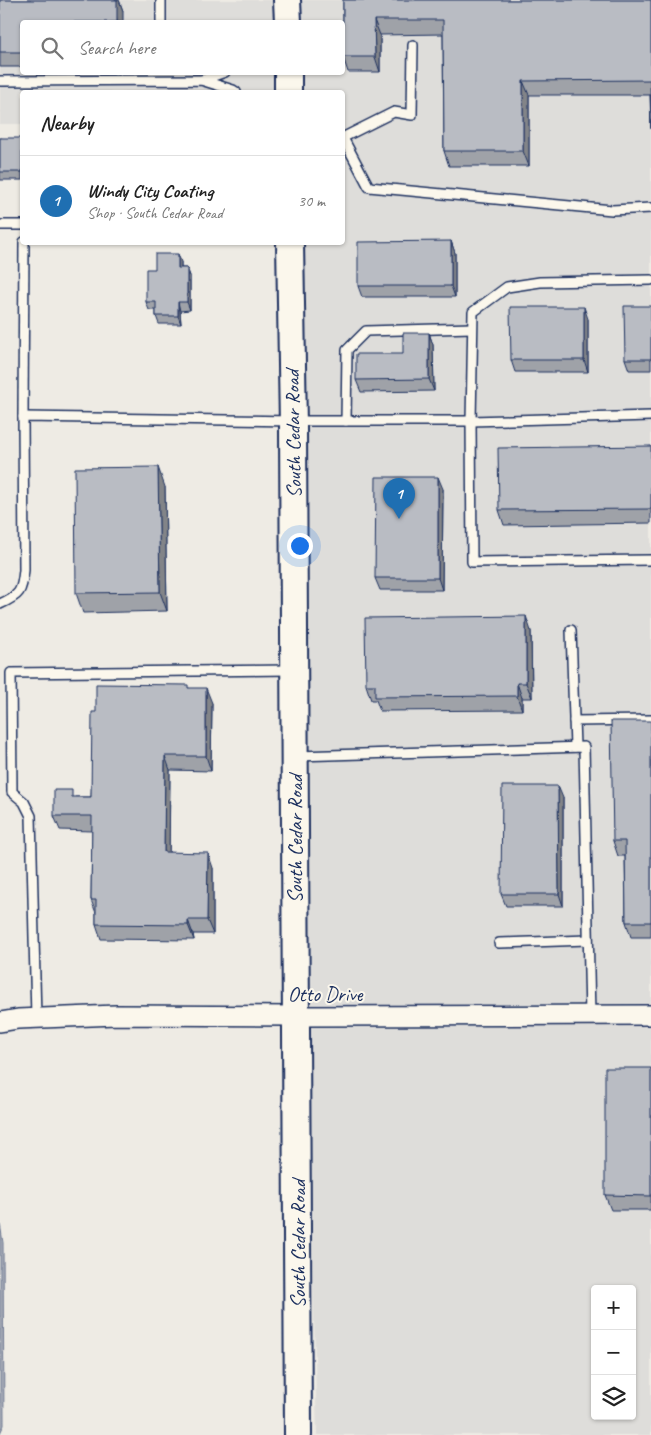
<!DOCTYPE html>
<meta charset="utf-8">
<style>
body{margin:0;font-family:Caveat,sans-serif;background:#f6f6f6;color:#222}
.controls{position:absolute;right:15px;bottom:15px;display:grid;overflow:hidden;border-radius:5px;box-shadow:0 1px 4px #0004}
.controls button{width:45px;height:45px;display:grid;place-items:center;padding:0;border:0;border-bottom:1px solid #e0e0e0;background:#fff;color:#222;font:25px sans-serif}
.you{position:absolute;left:299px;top:545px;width:18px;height:18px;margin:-12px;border:4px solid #fff;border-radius:50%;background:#1a73e8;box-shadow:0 0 0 8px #1a73e833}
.badge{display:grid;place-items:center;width:32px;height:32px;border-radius:50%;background:#1f6fb2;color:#fff;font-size:16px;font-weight:700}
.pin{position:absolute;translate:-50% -41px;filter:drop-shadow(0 1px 2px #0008)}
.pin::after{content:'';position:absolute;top:26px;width:18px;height:15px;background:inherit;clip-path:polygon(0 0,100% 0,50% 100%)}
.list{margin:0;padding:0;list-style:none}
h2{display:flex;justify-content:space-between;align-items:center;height:65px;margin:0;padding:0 20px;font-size:21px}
h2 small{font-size:16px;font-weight:400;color:#767676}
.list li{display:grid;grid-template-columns:32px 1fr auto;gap:15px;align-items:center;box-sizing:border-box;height:90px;padding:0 20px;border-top:1px solid #e0e0e0}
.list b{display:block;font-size:19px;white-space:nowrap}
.list p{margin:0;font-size:16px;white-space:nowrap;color:#767676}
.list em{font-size:16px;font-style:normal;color:#767676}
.icon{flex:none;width:28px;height:28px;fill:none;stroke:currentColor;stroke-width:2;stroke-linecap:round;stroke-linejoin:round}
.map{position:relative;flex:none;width:651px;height:1435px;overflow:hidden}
.search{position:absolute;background:#fff;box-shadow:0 1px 4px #0004;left:20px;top:20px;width:325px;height:55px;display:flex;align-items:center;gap:12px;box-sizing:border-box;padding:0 18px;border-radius:5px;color:#767676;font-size:19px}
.panel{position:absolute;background:#fff;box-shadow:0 1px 4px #0004;left:20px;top:90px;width:325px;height:155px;border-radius:5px}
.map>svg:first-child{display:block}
.built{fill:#deddda;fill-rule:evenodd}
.water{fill:#a3a8b4;stroke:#6d7892}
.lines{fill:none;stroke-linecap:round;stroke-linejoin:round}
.lane-casing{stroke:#1b2f5e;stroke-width:12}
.street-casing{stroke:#1b2f5e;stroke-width:22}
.secondary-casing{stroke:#1b2f5e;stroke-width:30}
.lane{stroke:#fbf7ec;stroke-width:9}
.street{stroke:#fbf7ec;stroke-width:19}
.secondary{stroke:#fbf7ec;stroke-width:26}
.wall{fill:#9fa2a8;stroke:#1b2f5e}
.shaded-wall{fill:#828488;stroke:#1b2f5e}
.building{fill:#b9bcc3;stroke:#1b2f5e}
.labels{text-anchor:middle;stroke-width:4;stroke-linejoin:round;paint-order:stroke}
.street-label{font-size:21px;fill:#1b2f5e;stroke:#fbf7ec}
</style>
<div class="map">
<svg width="651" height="1435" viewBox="0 0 651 1435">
<rect width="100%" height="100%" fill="#eeebe4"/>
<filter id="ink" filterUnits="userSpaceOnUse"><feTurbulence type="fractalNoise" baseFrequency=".02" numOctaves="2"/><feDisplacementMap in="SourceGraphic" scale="10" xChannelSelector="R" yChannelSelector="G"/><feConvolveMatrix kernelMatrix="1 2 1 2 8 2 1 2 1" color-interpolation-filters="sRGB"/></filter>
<g filter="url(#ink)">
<path class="built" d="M0,0H651V1435H317L306,1006L302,243L342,242V92H22V124H0ZM22,22H342V72H22ZM595,1289H632V1416H595Z"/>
<path class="water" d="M0,1223L3,1243L4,1425L0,1433Z"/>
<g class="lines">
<defs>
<g id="lane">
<path d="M161,0V22"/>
<path d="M202,80L225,72"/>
<path d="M0,81L201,80L233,90L236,92"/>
<path d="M342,138L394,112L412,115L413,45"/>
<path d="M343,138L369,187L612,210L651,208"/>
<path d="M0,225H22"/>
<path d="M651,280L540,282L507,287L473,312L471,421L472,562L651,560"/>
<path d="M23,417L24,242"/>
<path d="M346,421L347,350L366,331L472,328"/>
<path d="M0,604C20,595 22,592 24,570L23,417L293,421H471L651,416"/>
<path d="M571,630L575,747"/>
<path d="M574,721L651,720"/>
<path d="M297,756L584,747L590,1016"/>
<path d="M499,943L588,940"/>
<path d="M36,1018L31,816L24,802L12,792L11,673L291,670"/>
</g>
<path id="street" d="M0,1022L18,1019L116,1015L297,1016L651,1015"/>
<g id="secondary">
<path d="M287,0L288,22"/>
<path d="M288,72V92"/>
<path d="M290,242L293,426L298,1435"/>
</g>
</defs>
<use href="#lane" class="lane-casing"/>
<use href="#street" class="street-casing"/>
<use href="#secondary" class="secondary-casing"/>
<use href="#lane" class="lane"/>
<use href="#street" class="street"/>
<use href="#secondary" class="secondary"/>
</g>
<g class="wall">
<path d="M0,0H119L123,11L22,22V67H0Z"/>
<path d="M343,0H651V129L650,95H529V166H449L444,151L443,34L380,35V72H348L343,57Z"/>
<path d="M0,138L22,141V180H0Z"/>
<path d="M451,241L455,253V297H362L358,286Z"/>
<path d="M181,262V268H187L190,276V310L180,311L181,324H159L156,316V310H149L146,302L155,269Z"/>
<path d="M651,306V370H629L625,359Z"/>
<path d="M588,319V372H515L511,360Z"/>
<path d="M429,333L433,345L434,391L361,392L356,380L403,354Z"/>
<path d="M651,446V523L504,525L499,510Z"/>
<path d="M165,487L167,611L83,613L76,593Z"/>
<path d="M443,489L442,590H380L375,578Z"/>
<path d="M531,631L532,698H522V710L380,711L376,700H371L366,685Z"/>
<path d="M189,688L212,703L211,771L170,770L169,853L213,868V934H193L194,940L101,939L96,924V913L91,900L92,831L60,830L54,816L75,797H91L96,712Z"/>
<path d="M651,721V937H631L626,922L625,856H618L613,841Z"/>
<path d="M563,798V906H506L501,894Z"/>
<path d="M651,1068V1210H611L605,1195Z"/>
</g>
<g class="shaded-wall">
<path d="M115,0H119L123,11V22H117Z"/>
<path d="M374,20L380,35V72L375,57Z"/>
<path d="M523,81L529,95V166L523,151Z"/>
<path d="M451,241L455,253V297L451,286Z"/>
<path d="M178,254L181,262V276L178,268Z"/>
<path d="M187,268L190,276V310L187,302Z"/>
<path d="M178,302L180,311L181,324L178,316Z"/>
<path d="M584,307L588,319V372L584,360Z"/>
<path d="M429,333L433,345L434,391L429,379Z"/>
<path d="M158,467L165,487L167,611L160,592Z"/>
<path d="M438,477L443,489L442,590L438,578Z"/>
<path d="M526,616L531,631L532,698L526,683Z"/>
<path d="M517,683L522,698V710L517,696Z"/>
<path d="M206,688L212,703L211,771L206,756Z"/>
<path d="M165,756L170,770L169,867L164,852Z"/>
<path d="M558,786L563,798V906L559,894Z"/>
<path d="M208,853L213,868V934L207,920Z"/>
<path d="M188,920L193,934L194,940L188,925Z"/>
</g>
<g class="building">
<path d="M0,0H117V22H22V52H0Z"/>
<path d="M343,0H651V128L650,80L523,81V151H444L443,20H374L375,57H343Z"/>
<rect x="0" y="138" width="22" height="34"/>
<path d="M451,241V286H358V242Z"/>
<path d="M155,254H178V268H187V302H178V316H156V302H146V269H155Z"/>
<path d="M624,306H651V359H625Z"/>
<path d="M510,307H584V360H511Z"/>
<path d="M403,333H429V379L356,380V354H403Z"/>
<path d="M651,446V509L499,510L498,448Z"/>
<path d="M158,467L160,592L76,593L75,468Z"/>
<path d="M376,477H438V578H375Z"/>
<path d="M526,616V683H517V696L375,697V685H366L365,618Z"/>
<path d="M96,684L188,685V688H206V756H165L164,852L208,853L207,920H188V925L96,924V900H91L92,816H54V790H72V797H91L92,712H96Z"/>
<path d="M611,721H651V922H626L625,841H613Z"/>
<path d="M502,786H558L559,894H501Z"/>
<path d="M605,1068H651V1196L605,1195Z"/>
</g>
</g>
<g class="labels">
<g class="street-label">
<text transform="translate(293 434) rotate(-91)" y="7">South Cedar Road</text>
<text transform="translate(295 839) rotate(-90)" y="7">South Cedar Road</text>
<text x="325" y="1001">Otto Drive</text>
<text transform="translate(298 1244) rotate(-90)" y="7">South Cedar Road</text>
</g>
</g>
</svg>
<div class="controls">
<button>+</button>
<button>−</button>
<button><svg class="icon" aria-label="layers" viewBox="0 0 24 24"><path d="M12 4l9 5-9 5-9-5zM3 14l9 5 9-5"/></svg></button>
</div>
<div class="you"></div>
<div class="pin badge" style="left:399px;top:519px">1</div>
<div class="search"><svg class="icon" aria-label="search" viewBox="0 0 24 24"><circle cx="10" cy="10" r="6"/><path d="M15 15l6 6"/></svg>Search here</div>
<section class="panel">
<h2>Nearby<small></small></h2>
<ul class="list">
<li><span class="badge">1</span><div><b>Windy City Coating</b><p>Shop · South Cedar Road</p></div><em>30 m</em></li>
</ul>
</section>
</div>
